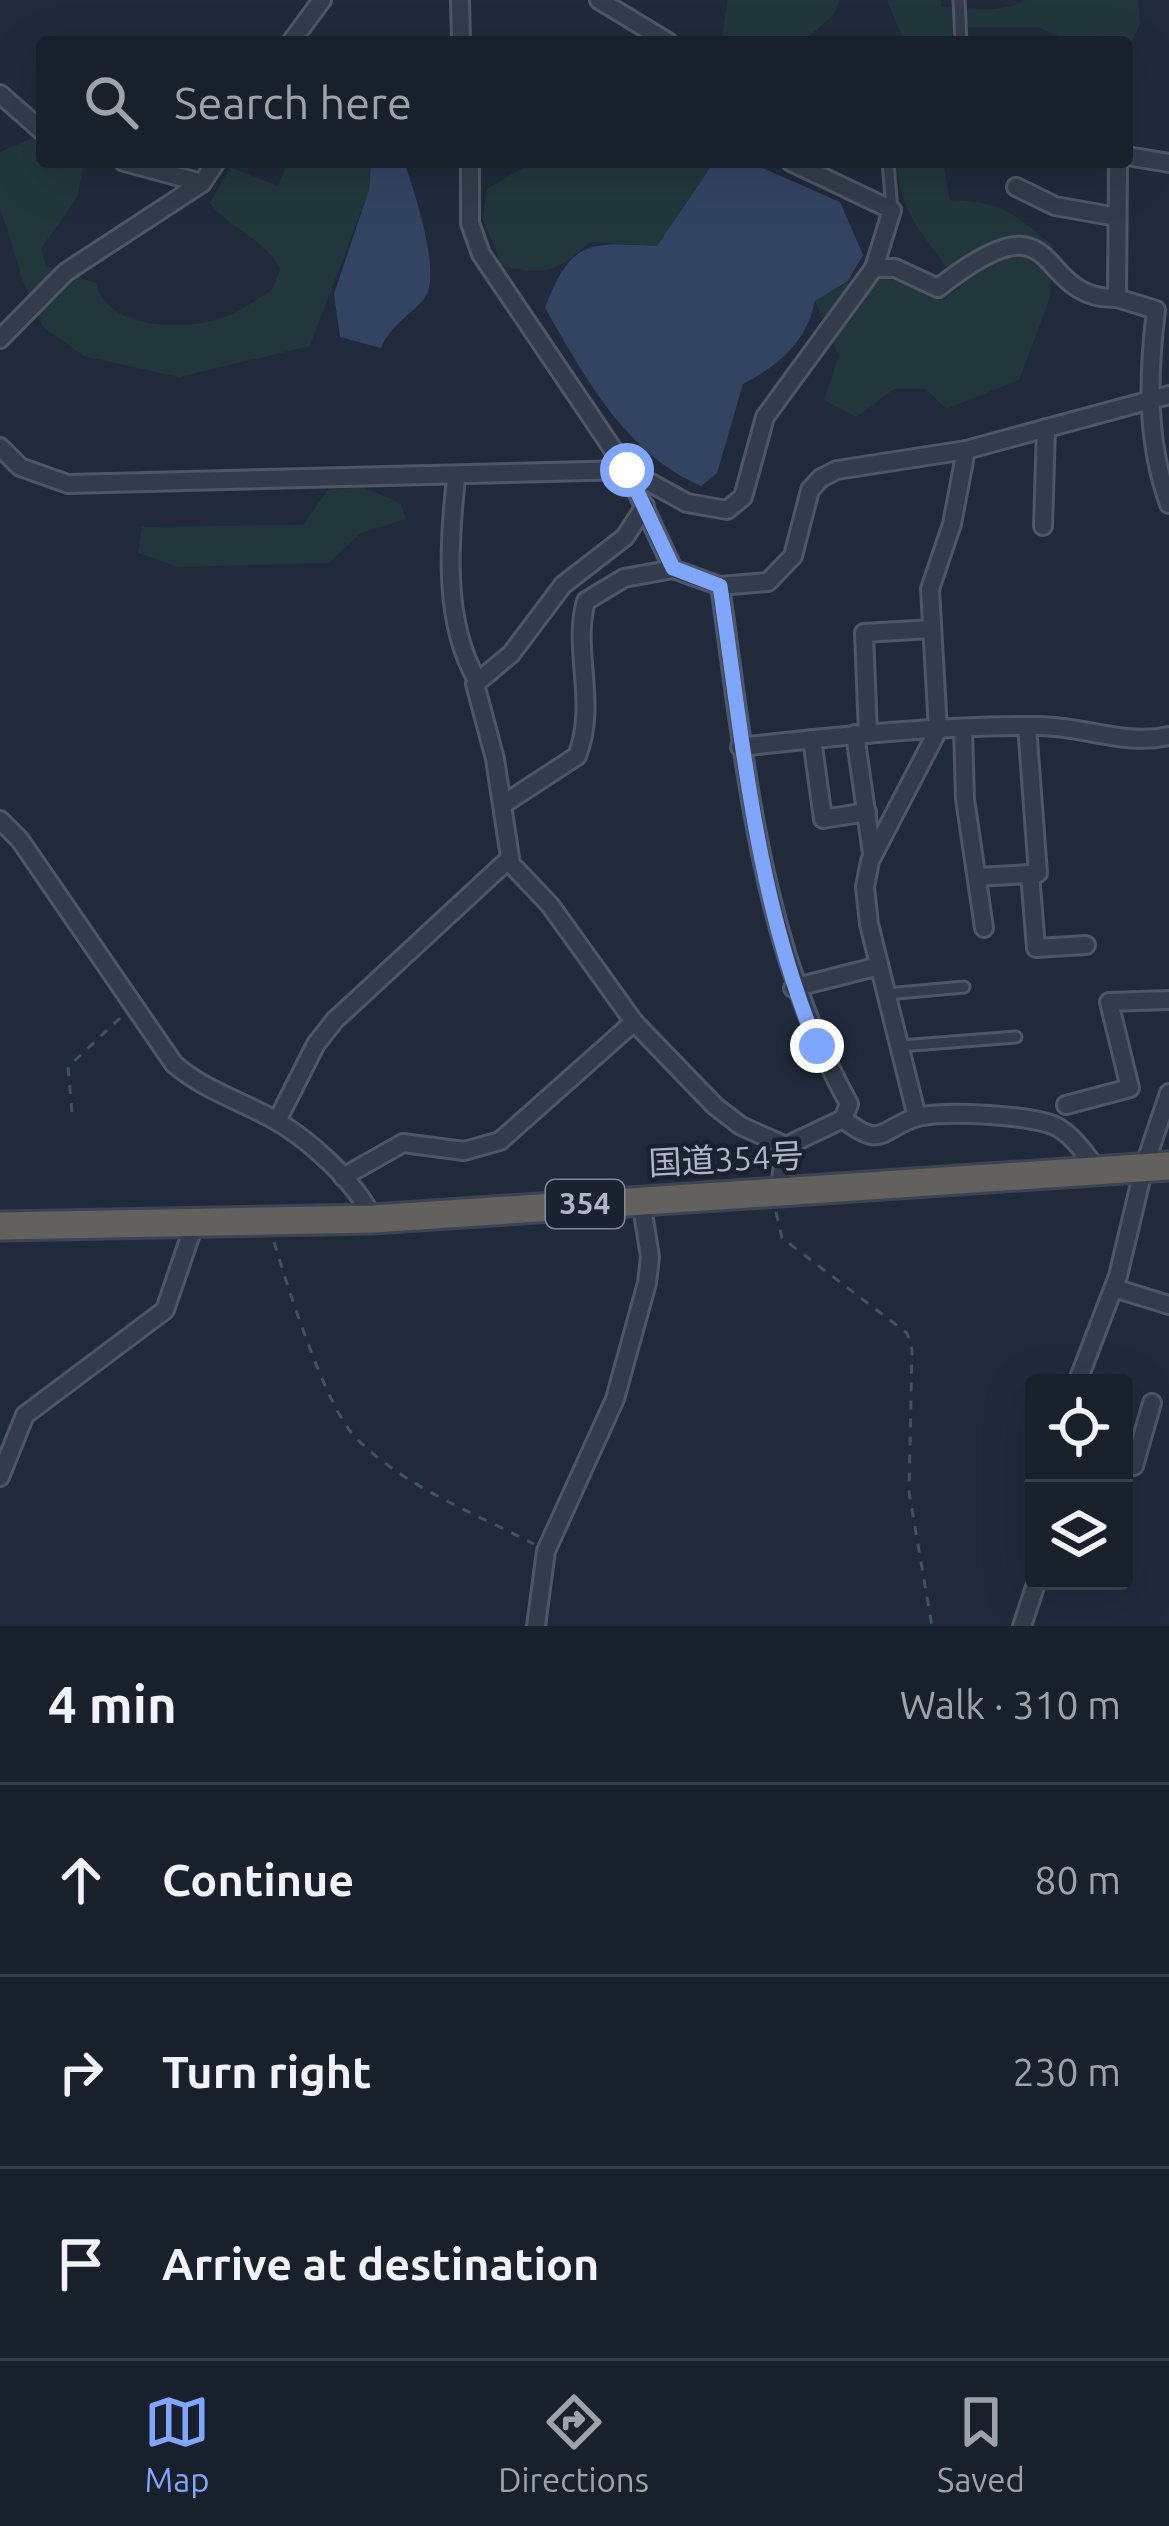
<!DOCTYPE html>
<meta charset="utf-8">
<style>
body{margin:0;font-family:Ubuntu,"Noto Sans JP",sans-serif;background:#212834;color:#f1f3f6}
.controls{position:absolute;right:36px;bottom:36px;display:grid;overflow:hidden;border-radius:12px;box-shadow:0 12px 48px #0002}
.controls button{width:108px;height:108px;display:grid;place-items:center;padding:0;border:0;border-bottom:3px solid #363e48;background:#18202c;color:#f1f3f6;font:60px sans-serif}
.stop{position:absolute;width:36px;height:36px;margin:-27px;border:9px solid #7ea6fd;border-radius:50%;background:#fff}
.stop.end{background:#7ea6fd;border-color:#fff;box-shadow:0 3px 12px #0008}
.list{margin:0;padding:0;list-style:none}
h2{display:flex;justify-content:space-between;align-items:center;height:156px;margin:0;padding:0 48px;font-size:51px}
h2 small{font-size:39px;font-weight:400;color:#9fa3a9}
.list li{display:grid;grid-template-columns:78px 1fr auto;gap:36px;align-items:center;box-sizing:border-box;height:192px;padding:0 48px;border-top:3px solid #363e48}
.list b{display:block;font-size:45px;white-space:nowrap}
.list em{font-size:39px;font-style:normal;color:#9fa3a9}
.icon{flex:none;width:66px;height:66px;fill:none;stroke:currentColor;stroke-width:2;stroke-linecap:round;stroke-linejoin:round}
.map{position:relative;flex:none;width:1169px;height:1626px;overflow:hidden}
.search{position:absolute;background:#18202c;box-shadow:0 12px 48px #0002;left:36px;right:36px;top:36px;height:132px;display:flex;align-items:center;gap:30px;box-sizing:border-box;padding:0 42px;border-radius:12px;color:#9fa3a9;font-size:45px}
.sheet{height:732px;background:#18202c}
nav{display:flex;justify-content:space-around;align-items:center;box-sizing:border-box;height:168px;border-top:3px solid #363e48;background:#18202c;font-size:33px;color:#9fa3a9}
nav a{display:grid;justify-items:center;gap:6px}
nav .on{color:#7ea6fd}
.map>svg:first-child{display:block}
.green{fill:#22373c}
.water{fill:#334463}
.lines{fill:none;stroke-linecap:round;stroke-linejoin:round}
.service-casing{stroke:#4f5766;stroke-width:15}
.minor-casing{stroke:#4f5766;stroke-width:22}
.trunk-casing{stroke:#3c4453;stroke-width:33}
.path{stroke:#405459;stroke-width:3;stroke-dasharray:9 9;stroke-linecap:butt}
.service{stroke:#343c4b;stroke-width:9}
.minor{stroke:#343c4b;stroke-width:16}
.trunk{stroke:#62615e;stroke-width:27}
.route{stroke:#7ea6fd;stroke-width:15}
.labels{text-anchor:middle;stroke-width:9;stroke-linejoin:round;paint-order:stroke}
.shield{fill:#1a212f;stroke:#828a99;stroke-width:3}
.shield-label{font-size:30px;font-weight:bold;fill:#afb7c7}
.street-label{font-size:33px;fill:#afb7c7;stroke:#1a212f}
</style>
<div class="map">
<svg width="1169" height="1626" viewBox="0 0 1169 1626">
<rect width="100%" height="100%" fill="#202a3b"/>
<g class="green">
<path d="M727,0H840L834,14L803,42H722Z"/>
<path d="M887,0H941L942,7C971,9 1000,14 1026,0H1138L1140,23L1130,48L1127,42H1072L1038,27H958L947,42H904Z"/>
<path d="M32,138L42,141V162H84L77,198L41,248L46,266L96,283C106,327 173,330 211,321C234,316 253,302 272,290L280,270C267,239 230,230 210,203L230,167L278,186L288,162H370L369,190L310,346L179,377L84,356L43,327L23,281L0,207V152Z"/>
<path d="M533,162H714L657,246L590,242C555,273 547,275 502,266L483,219L487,189Z"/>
<path d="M897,162H943L950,200C1002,201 1014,214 1053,246L1050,297L1019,380L946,409L926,389H894L856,417L824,400L839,356L815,301C870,267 883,272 940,300L961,287C934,246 897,215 897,162Z"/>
<path d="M363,487L400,503L406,519L361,533L329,563L178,567L138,553L142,527L303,525L328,490Z"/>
</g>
<g class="water">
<path d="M371,162H404C414,189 443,277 424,299C409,316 390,326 381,348L340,337L334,294L369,190Z"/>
<path d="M714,162H749L840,202L863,255L848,281L815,301C806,343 779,365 743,384L717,473L701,486C625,453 585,377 545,308C571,238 590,243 657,246Z"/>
</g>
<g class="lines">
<defs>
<g id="service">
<path d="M959,0L961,42"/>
<path d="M888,162L892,210"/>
<path d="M886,994L964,987"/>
<path d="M900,1046L1016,1037"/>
</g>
<g id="minor">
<path d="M460,0L461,42"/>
<path d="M599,0L668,42"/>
<path d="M291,42L322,0"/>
<path d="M0,94L42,131"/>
<path d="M1127,156L1169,163"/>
<path d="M124,162L202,183"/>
<path d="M470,162V223L481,254L627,470L673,569L720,586L768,582L793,556L810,490L821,478L837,470L966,450L1169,395"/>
<path d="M791,162L892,210L874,268"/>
<path d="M1118,162L1117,298L1156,310C1148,376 1146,440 1169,504"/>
<path d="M1016,187L1055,206L1117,217"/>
<path d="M0,339L66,272L202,183L216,162"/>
<path d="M0,447L20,467L68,484L627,470L687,503L727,510L743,497L765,417L874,268H895L938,288C1067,186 1031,301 1117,298"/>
<path d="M456,478C449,542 443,622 477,680"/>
<path d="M645,506L625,537L563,585L511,654L475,684L495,759L511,864L550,905L634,1022L715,1106L741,1126L786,1146"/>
<path d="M1043,526L1046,428"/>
<path d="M720,586C746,767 759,940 849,1104L843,1119L786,1146L779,1192"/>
<path d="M1027,726L1038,873L1030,874"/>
<path d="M963,729L965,799L984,928"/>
<path d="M855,734L872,854"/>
<path d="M868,734L864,633L932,629"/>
<path d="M812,739L823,819L867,812"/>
<path d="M740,747C839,736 939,725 1039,726C1083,726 1124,746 1169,736"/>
<path d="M502,805L577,756C598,703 572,650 586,601L624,578L673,569"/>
<path d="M0,820L20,840L174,1064C204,1090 239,1100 273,1119C310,1140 355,1181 373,1219"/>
<path d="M977,877L1030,874L1036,948L1086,945"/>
<path d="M793,988L879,966"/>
<path d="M1066,1105L1130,1088L1109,1002L1169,1000"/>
<path d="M917,1117L869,924L865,887L870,861L938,730L930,589L952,524L966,450"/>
<path d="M843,1119C884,1151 880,1128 918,1117C942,1110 1039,1115 1059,1128C1075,1138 1085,1154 1097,1169"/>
<path d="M277,1121L316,1044L335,1020L509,859"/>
<path d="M343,1177L403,1143L464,1151L500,1141L634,1022"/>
<path d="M1114,1288L1169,1305"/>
<path d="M1077,1383L1118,1276L1144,1167L1169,1093"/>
<path d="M1124,1465L1134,1466L1152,1403"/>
<path d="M0,1477L25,1415L165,1310L194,1225"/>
<path d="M536,1626L546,1551L615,1399L647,1283L650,1257L641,1200"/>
<path d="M1022,1626L1037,1581"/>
</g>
<path id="trunk" d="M0,1226L373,1219L1169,1166"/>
</defs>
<use href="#service" class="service-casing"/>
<use href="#minor" class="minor-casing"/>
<use href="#trunk" class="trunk-casing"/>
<g class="path">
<path d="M72,1112L68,1067L120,1018"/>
<path d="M776,1212L782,1238L907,1333L912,1350L909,1492L932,1626"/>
<path d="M274,1242C288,1288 326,1409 357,1439C405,1487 474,1513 534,1544"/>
</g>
<use href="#service" class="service"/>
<use href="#minor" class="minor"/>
<use href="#trunk" class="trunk"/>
</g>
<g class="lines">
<path class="route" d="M627,470L673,568L720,586C743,742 756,899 817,1046"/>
</g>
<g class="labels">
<rect class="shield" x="546" y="1180" width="78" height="48" rx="9"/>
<g class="shield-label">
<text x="585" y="1214">354</text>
</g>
<g class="street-label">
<text transform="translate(726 1159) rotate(-3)" y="12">国道354号</text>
</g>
</g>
</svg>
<div class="controls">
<button><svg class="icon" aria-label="locate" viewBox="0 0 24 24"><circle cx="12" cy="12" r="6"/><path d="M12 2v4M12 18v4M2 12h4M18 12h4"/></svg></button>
<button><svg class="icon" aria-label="layers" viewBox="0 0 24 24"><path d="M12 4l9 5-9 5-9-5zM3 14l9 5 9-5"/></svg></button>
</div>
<div class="stop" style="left:627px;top:470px"></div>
<div class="stop end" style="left:817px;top:1046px"></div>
<div class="search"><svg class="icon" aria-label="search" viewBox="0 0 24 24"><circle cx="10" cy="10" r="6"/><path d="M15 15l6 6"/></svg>Search here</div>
</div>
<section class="sheet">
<h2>4 min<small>Walk · 310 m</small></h2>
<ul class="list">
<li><svg class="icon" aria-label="ahead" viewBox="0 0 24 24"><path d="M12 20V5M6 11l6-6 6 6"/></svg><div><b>Continue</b></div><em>80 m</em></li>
<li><svg class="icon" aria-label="right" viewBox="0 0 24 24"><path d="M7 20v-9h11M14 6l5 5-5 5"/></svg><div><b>Turn right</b></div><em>230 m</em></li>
<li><svg class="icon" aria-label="arrive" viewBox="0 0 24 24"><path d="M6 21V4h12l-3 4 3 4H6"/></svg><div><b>Arrive at destination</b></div></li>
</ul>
</section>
<nav>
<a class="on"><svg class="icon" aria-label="map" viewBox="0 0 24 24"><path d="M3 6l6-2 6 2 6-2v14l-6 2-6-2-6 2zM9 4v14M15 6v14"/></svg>Map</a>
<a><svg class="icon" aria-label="directions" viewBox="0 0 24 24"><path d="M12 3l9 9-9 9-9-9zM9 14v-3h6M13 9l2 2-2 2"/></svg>Directions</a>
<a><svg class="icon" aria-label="saved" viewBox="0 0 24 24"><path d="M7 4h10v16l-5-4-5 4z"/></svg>Saved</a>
</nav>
